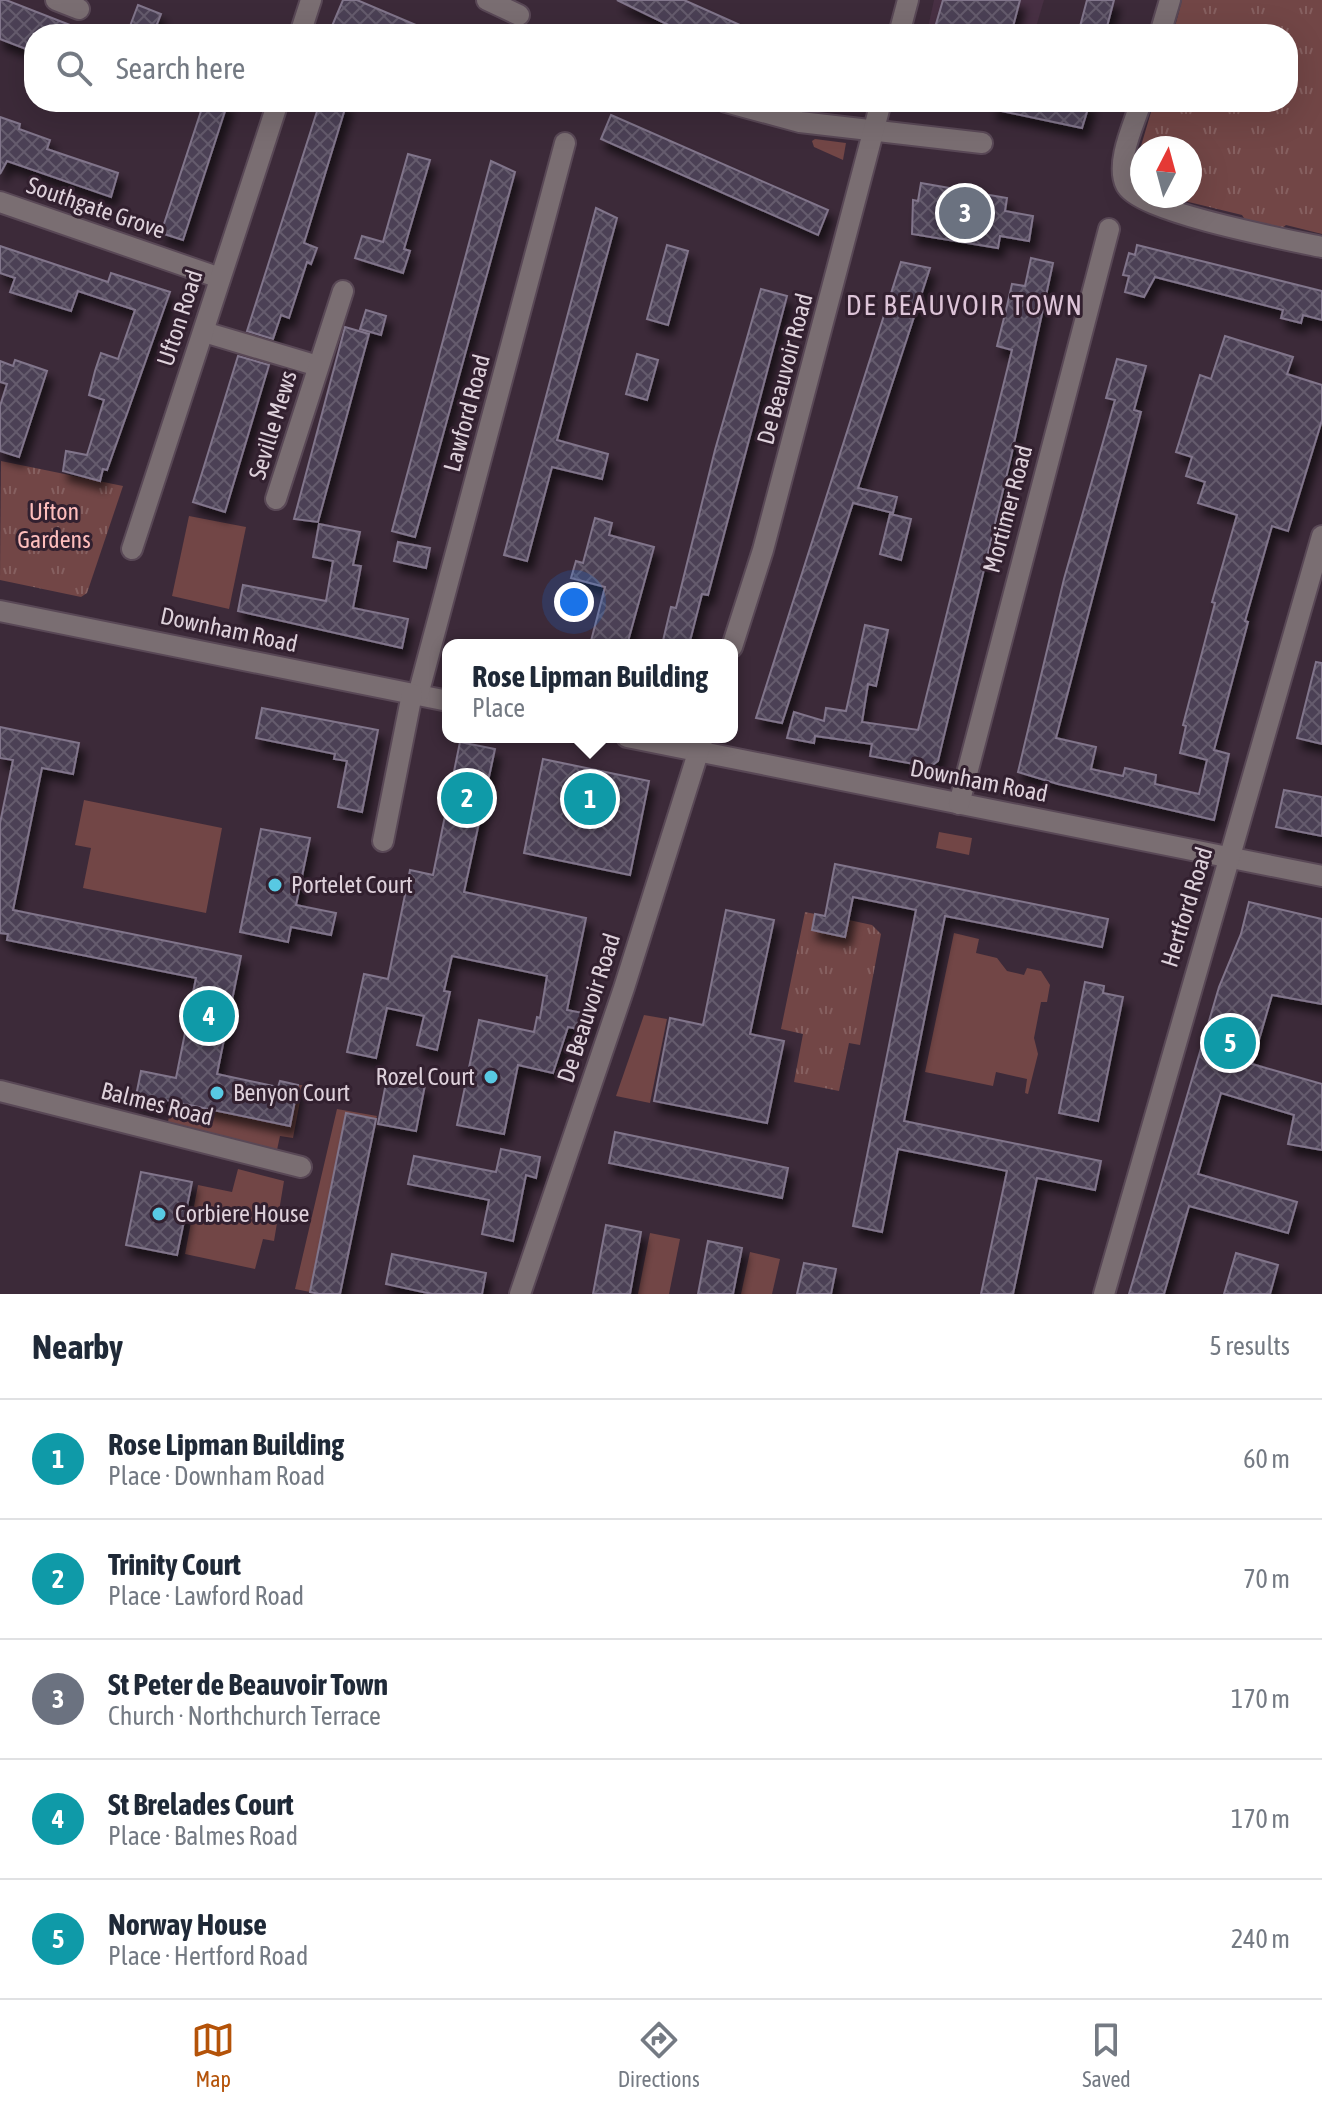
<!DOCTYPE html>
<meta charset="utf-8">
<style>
body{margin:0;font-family:"Asap Condensed",sans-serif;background:#f6f6f7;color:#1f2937}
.compass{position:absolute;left:1130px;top:136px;width:72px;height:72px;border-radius:50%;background:#fff;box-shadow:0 8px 32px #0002;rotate:6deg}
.you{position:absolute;left:574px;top:602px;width:28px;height:28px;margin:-20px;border:6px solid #fff;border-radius:50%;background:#1a73e8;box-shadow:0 0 0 12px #1a73e833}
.badge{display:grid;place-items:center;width:52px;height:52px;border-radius:50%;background:#b45309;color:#fff;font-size:26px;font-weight:700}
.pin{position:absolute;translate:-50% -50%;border:4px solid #fff;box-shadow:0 2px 8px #0006}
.popup{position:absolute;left:442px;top:639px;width:296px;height:104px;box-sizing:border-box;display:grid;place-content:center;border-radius:16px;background:#fff;filter:drop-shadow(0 2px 6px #0005);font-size:26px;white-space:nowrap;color:#747a83}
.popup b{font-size:30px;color:#1f2937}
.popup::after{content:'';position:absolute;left:50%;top:100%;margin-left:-16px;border:16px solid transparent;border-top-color:#fff}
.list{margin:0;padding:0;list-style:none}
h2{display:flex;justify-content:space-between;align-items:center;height:104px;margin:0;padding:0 32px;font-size:34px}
h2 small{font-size:26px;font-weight:400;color:#747a83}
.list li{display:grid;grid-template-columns:52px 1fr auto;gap:24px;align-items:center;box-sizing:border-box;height:120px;padding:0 32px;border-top:2px solid #e0e1e3}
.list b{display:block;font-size:30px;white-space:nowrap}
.list p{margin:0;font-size:26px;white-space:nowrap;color:#747a83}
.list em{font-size:26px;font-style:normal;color:#747a83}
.icon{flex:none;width:44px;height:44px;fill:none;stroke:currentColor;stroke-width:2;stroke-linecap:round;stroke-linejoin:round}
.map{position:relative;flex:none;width:1322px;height:1294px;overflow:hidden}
.search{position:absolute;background:#fff;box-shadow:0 8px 32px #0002;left:24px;right:24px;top:24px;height:88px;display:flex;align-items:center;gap:20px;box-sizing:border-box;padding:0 28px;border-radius:32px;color:#747a83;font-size:30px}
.sheet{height:704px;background:#fff}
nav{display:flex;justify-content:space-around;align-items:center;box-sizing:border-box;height:112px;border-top:2px solid #e0e1e3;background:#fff;font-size:22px;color:#747a83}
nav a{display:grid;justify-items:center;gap:4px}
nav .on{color:#b45309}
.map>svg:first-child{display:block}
.built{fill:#483044}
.green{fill:#724646}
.park{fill:url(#park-tufts)}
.building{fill:url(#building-cross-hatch);stroke:#81758b;stroke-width:2;filter:url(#shadow)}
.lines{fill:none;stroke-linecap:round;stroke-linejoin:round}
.minor-casing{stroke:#594856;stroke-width:24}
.minor{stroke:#7a6e72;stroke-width:20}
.poi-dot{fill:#58c9e3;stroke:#32202f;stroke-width:3}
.labels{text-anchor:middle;stroke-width:6;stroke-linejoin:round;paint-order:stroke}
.street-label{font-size:24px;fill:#ded1db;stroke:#32202f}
.park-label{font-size:24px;fill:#febebd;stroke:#32202f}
.poi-label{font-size:24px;fill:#ded1db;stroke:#32202f;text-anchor:start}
.quarter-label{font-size:28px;letter-spacing:2px;fill:#ddc4d8;stroke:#32202f}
</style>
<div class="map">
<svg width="1322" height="1294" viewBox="0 0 1322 1294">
<defs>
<pattern id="park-tufts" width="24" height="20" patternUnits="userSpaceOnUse" patternTransform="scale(2)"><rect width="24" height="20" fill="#724646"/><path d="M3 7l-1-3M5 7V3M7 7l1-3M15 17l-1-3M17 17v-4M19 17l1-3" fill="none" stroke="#866060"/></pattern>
<pattern id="building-cross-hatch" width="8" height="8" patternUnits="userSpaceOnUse" patternTransform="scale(2)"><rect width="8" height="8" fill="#4c4155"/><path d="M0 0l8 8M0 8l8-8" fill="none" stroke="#655b6d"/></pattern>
<filter id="shadow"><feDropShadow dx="5" dy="9" stdDeviation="4" flood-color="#0009"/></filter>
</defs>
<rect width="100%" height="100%" fill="#3c2a39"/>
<path class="built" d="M934,0H1044L1034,34H934L927,32Z"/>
<g class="green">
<path d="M815,139L846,143L843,160L814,147L812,141Z"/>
<path d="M189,516L246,527L229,609L172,596Z"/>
<path d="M84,800L222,828L206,913L83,888L91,848L75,845Z"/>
<path d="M939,832L972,838L969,855L936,848Z"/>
<path d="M954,933L979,939L976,953L997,958L1007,971L1024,975L1027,968L1041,971L1050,985L1047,1002H1041L1034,1038L1038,1054L1028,1094L1025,1093L1027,1079L996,1072L993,1086L925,1072Z"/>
<path d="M644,1015L667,1019L650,1103L616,1096Z"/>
<path d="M298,1085H303L293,1138L280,1136L277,1150L168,1122L172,1101L290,1125Z"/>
<path d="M337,1109L377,1116L376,1119L346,1114L310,1292L295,1289Z"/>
<path d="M238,1169L284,1181L274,1241L263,1239L255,1269L185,1254L198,1185L232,1192Z"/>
<path d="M650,1233L680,1239L669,1294H638Z"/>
<path d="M750,1252L780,1259L772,1294H741Z"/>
</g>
<g class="park">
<path d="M1182,0H1322V234L1286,225L1280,230L1246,221L1242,215L1164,196H1190V148H1142V181L1138,156L1154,102H1288V34H1173Z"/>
<path d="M1,461L123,486L87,593L81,597L0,580Z"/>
<path d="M805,912L815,914L812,930L845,936L849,920L872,925L881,934L860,1045L849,1043L839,1091L794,1082L803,1034L781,1029Z"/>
</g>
<g class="building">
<path d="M0,0H6L93,34H34V52L0,39Z"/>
<path d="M343,0H357L437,34H351L332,26Z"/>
<path d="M617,0H684L760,34H687Z"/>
<path d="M943,0H1020L1011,34L934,31Z"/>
<path d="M1087,0H1114L1105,34H1078Z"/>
<path d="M138,5L161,14L153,34H127Z"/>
<path d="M204,102H228L183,240L161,233Z"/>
<path d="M320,102H347L304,243L317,248L311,264L307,262L289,318L281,315L273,339L247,331Z"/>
<path d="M993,102H1090L1082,128L992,109Z"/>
<path d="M611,115L828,210L818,235L601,139Z"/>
<path d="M0,117L20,124L19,129L50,140L47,149L118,173L111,197L7,161L0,174Z"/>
<path d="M408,154L430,160L404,249L410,251L403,273L355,258L362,236L383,242Z"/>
<path d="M491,161L515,172L415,537L392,531Z"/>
<path d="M921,183L1007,198L1005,211L1033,216L1029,241L1000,236L998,248L912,234L913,200L918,201Z"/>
<path d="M596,208L617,218L557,440L608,454L602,479L552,467L527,561L504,555Z"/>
<path d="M667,245L688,251L668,325L647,319Z"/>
<path d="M1137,245L1322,291V320L1303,315L1301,323L1281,318L1283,310L1155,277L1144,297L1125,292L1129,276L1123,275L1129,253L1135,255Z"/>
<path d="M0,246L108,282L111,273L170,292L107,470L103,469L100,481L63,471L66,451L87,455L104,400L89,395L95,371L101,353L118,359L135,310L78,291L71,311L10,292L15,278L0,273Z"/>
<path d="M1031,258L1053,263L1011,457L938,761L930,767L870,756L872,744L815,736L814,743L787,738L794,712L824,721L826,708L846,711L865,625L888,630L876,686L868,684L862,722L918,730L1012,350L997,346L1007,306L1012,284L1025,286Z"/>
<path d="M901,262L930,268L858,488L897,497L893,513L853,503L782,723L756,718Z"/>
<path d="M761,289L787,296L708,595L702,594L689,645H662L671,607L676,608L715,450Z"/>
<path d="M366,310L386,316L381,335L360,329Z"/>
<path d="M345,327L369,334L318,522L294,519Z"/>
<path d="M1225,336L1293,357L1287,374L1322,385V420L1288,531L1272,526L1245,621L1248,622L1214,750L1229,754L1214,820L1058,784L1018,772L1064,579L1115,400L1106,398L1117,359L1146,366L1134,410L1141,412L1056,738L1096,747L1091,769L1123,776L1125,768L1156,775L1155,784L1199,794L1207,760L1180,753L1186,726L1183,725L1215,603L1212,602L1237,515L1198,503L1205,482L1186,476L1192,457L1176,452L1200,375L1211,379Z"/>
<path d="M637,354L658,360L647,400L626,394Z"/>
<path d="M238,356L269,365L225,512L193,502Z"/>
<path d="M15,360L47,371L19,457L0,451V406L7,384L0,382V361L13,366Z"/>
<path d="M890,514L911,519L901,560L880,554Z"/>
<path d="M595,518L612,523L609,535L654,547L627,645H590L605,587L571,578L576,561L583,563Z"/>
<path d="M319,524L360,532L353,565L361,566L353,608L408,619L402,648L238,611L243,585L326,601L333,561L313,557Z"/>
<path d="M398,542L430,548L426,568L394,561Z"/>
<path d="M1316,662L1322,663V744L1297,738Z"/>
<path d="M262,708L378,730L362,812L338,807L347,761L334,759L335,754L256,738Z"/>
<path d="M0,727L79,743L73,774L42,768L13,910L241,956L217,1074L278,1087L280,1081L298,1085L290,1126L160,1099L159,1106L135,1101L141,1071L176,1078L196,978L7,940L8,934L0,933V823L13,760L0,758Z"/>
<path d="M460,742L495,749L464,892L586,918L567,1010L588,1014L583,1030L568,1027L553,1073L518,1065L504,1134L457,1125L479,1020L534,1032L537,1017L540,1018L547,976L452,956L444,991L450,992L437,1050L417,1045L424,1016L387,1008L376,1058L347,1052L364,974L388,979L410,870L433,875Z"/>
<path d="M543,759L649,781L630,875L524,853Z"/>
<path d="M1284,790L1322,797V836L1276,827Z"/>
<path d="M261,829L310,838L296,905L336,913L331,935L291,927L288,942L240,932Z"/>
<path d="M835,864L1108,919L1102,947L945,916L904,1121L1101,1161L1095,1190L1037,1178L1013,1294H981L1007,1171L898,1149L882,1232L853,1226L916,910L853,897L845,937L812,930L815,914L825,916Z"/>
<path d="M1249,902L1322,919V1004L1272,995L1252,1064L1322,1084V1150L1288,1144L1294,1115L1221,1093L1198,1174L1297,1202L1288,1233L1189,1206L1164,1294H1129L1219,987L1241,934Z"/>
<path d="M726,910L774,920L750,1034L784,1041L767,1123L654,1101L670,1018L703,1025Z"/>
<path d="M1085,982L1104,986L1103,993L1123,997L1098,1121L1059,1113Z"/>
<path d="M387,1078L425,1085L416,1131L378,1124Z"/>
<path d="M346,1113L376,1119L340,1294H319L310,1292Z"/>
<path d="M615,1132L788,1168L782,1198L609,1163Z"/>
<path d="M501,1149L540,1157L536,1178L526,1175L513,1241L482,1234L489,1200L408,1184L414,1156L496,1172Z"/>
<path d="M141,1172L192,1182L177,1255L126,1245Z"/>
<path d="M606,1225L641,1232L630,1294H593Z"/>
<path d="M708,1241L742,1248L733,1294H698Z"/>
<path d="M1236,1253L1278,1265L1270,1294H1224Z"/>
<path d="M392,1254L486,1273L482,1294H432L386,1284Z"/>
<path d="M804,1263L836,1269L831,1294H797Z"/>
</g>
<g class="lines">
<defs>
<g id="minor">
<path d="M56,0L79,9"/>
<path d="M487,0L519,15"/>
<path d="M300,34L311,0"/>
<path d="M899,34L908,0"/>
<path d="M1160,34L1170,0"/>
<path d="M726,102L800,122L982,143"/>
<path d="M1141,102C1134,124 1115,163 1126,185C1139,212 1288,240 1322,247"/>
<path d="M0,202L220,278"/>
<path d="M204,332L318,366"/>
<path d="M276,499L343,291"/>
<path d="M132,549L278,102"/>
<path d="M0,611L448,701"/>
<path d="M732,647L763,550L881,102"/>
<path d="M418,695L565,143"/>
<path d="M627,737L1322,876"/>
<path d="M959,804L1109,229"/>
<path d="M383,841L412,694"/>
<path d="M0,1091L301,1167"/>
<path d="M520,1294L624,988L703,737"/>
<path d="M1104,1294L1322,536"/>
</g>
</defs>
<use href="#minor" class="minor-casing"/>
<use href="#minor" class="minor"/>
</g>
<g class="poi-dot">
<circle cx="275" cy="885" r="8"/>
<circle cx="491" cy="1077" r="8"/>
<circle cx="217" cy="1093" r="8"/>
<circle cx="159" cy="1214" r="8"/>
</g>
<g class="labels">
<g class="street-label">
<text transform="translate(96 208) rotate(19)" y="8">Southgate Grove</text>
<text transform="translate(180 318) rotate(-72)" y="8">Ufton Road</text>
<text transform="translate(785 369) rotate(-75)" y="8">De Beauvoir Road</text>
<text transform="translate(467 413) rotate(-75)" y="8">Lawford Road</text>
<text transform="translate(273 425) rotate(-73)" y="8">Seville Mews</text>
<text transform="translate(1008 509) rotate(-75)" y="8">Mortimer Road</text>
<text transform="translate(229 630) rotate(12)" y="8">Downham Road</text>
<text transform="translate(979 781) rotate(11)" y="8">Downham Road</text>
<text transform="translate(1187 907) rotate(-73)" y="8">Hertford Road</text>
<text transform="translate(589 1008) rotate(-72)" y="8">De Beauvoir Road</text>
<text transform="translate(157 1104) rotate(14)" y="8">Balmes Road</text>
</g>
<g class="park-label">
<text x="54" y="520">Ufton<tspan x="54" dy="28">Gardens</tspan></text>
</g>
<g class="poi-label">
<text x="291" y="893">Portelet Court</text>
<text x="475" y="1085" text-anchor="end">Rozel Court</text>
<text x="233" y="1101">Benyon Court</text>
<text x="175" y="1222">Corbiere House</text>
</g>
<g class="quarter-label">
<text x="965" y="315">DE BEAUVOIR TOWN</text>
</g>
</g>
</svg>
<svg class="compass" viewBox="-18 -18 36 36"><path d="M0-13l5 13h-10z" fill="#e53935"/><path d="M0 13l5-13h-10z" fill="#747a83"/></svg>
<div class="you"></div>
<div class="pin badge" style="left:590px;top:799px;background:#0f9aa8">1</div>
<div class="popup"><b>Rose Lipman Building</b>Place</div>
<div class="pin badge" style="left:467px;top:798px;background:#0f9aa8">2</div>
<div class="pin badge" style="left:965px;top:213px;background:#6b7280">3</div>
<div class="pin badge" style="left:209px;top:1016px;background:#0f9aa8">4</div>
<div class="pin badge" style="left:1230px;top:1043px;background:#0f9aa8">5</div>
<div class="search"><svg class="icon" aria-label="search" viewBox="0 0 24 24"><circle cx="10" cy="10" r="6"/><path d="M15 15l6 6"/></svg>Search here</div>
</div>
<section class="sheet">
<h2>Nearby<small>5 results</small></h2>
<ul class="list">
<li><span class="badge" style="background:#0f9aa8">1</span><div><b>Rose Lipman Building</b><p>Place · Downham Road</p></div><em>60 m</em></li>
<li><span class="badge" style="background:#0f9aa8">2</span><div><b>Trinity Court</b><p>Place · Lawford Road</p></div><em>70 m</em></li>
<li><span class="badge" style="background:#6b7280">3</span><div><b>St Peter de Beauvoir Town</b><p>Church · Northchurch Terrace</p></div><em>170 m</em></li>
<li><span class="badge" style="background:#0f9aa8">4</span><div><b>St Brelades Court</b><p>Place · Balmes Road</p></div><em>170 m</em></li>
<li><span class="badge" style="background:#0f9aa8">5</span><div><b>Norway House</b><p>Place · Hertford Road</p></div><em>240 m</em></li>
</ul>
</section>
<nav>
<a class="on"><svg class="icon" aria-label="map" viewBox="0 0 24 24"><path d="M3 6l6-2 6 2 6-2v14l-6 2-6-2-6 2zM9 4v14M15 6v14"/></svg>Map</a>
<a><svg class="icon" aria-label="directions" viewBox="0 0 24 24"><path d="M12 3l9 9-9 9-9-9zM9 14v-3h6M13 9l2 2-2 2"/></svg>Directions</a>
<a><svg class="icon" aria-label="saved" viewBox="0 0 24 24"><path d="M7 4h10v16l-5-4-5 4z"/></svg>Saved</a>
</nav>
